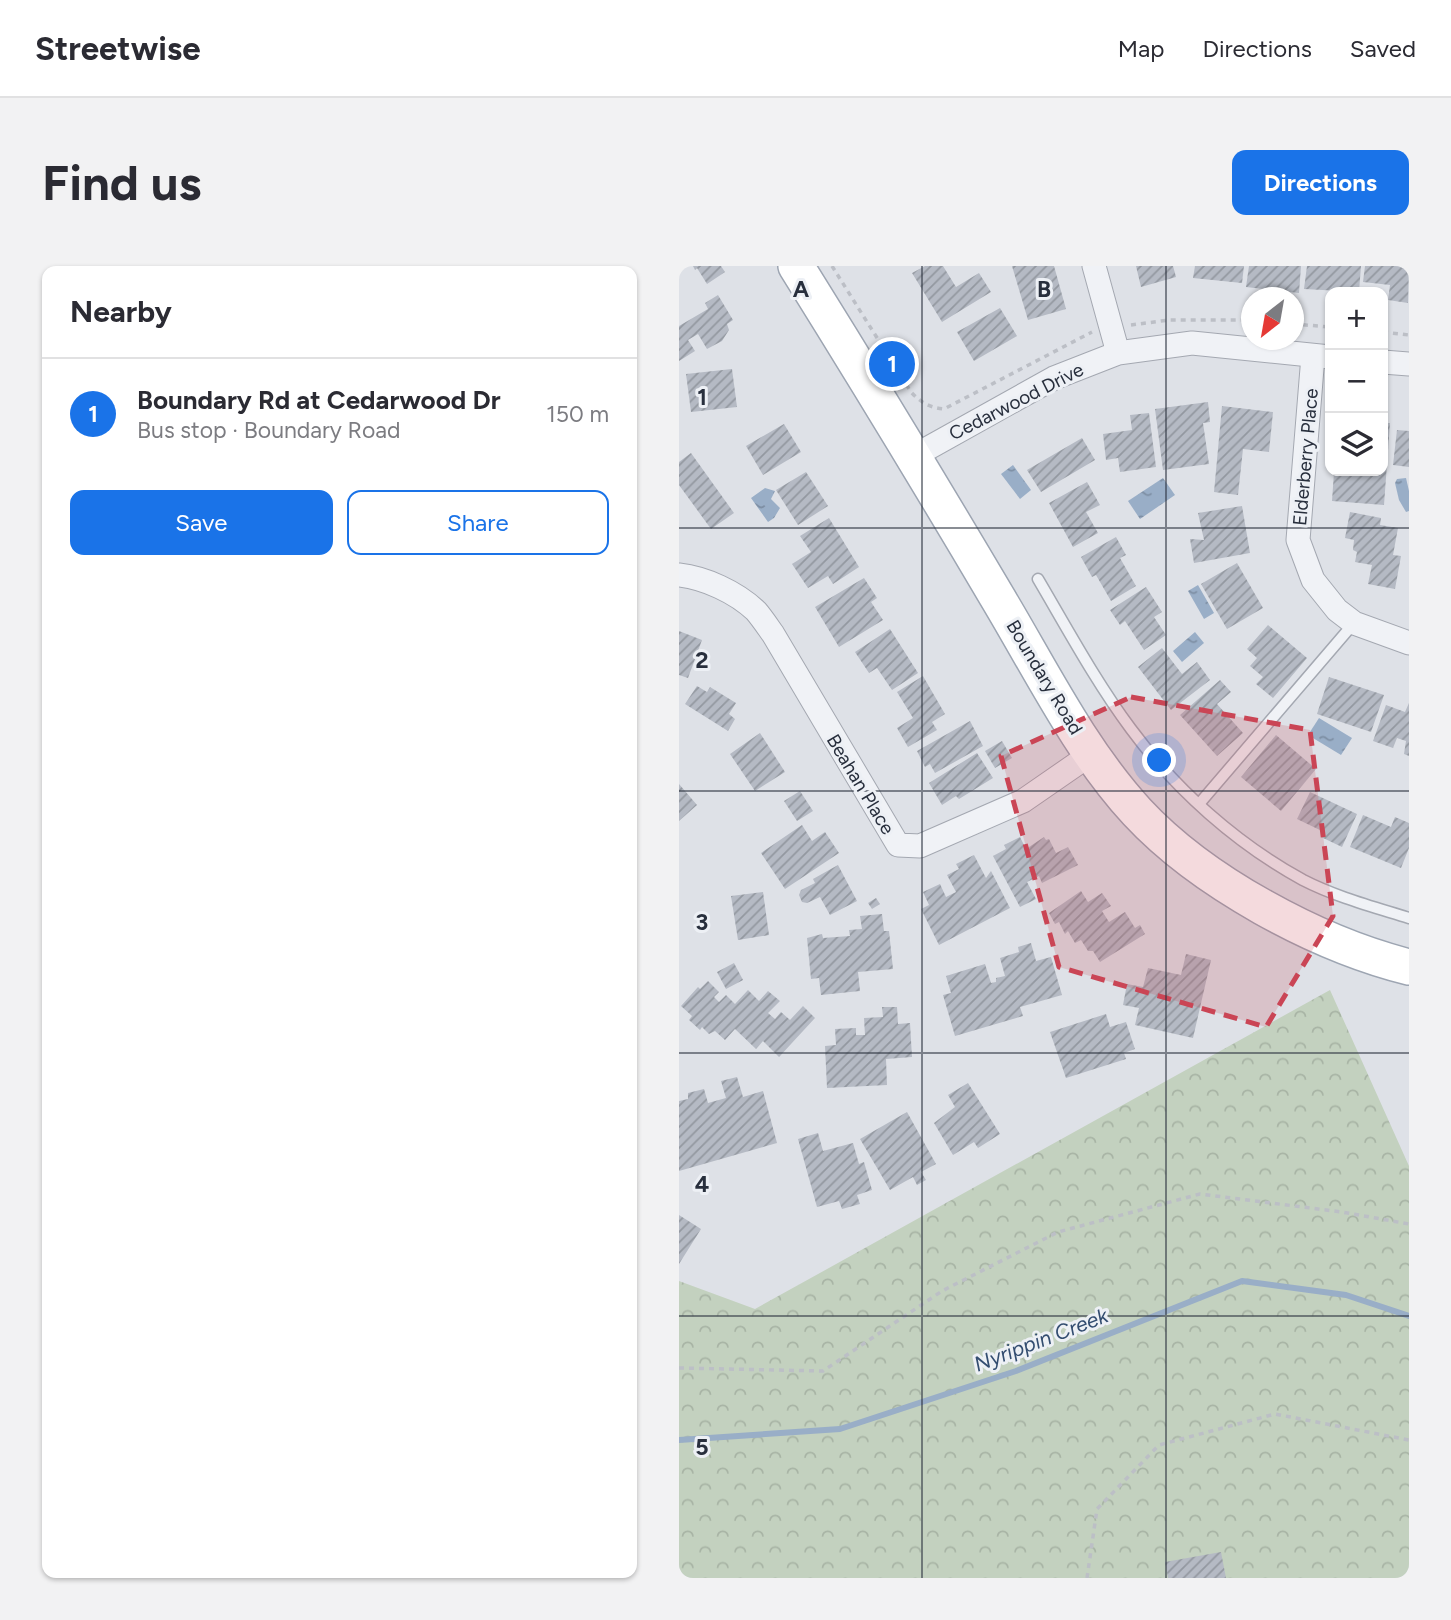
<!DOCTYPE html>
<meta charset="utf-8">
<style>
body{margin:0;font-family:Figtree,sans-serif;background:#f2f2f3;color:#2b2b33}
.controls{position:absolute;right:21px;top:21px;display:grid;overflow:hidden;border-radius:14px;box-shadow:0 2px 5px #0004}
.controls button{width:63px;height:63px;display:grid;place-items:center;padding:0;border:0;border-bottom:2px solid #e1e1e2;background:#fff;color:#2b2b33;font:35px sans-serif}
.compass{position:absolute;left:562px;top:21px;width:63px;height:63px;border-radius:50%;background:#fff;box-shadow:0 2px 5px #0004;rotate:211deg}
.you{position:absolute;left:481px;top:495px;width:24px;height:24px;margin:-18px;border:5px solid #fff;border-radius:50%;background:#1a73e8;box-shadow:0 0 0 10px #1a73e833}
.badge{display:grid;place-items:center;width:46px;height:46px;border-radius:50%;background:#1a73e8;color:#fff;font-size:23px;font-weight:700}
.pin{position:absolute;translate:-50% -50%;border:4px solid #fff;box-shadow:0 2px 7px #0006}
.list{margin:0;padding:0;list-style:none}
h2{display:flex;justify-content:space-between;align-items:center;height:91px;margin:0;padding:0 28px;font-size:30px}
h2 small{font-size:23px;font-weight:400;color:#7c7c81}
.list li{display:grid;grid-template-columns:46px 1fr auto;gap:21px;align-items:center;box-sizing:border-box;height:112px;padding:0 28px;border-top:2px solid #e1e1e2}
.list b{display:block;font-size:26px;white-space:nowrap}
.list p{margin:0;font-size:23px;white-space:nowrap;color:#7c7c81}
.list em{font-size:23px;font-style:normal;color:#7c7c81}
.actions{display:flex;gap:14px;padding:21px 28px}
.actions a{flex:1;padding:16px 0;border:2px solid #1a73e8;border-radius:14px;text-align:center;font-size:24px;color:#1a73e8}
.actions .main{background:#1a73e8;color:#fff}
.icon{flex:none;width:38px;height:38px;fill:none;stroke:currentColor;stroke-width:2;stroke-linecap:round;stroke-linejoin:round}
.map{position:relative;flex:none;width:730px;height:1312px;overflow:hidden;border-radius:14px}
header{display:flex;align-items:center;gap:42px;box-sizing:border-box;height:98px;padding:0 35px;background:#fff;border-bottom:2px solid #e1e1e2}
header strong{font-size:33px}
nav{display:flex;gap:38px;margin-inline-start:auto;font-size:24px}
.intro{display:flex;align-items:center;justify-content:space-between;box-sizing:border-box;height:168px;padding:0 42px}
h1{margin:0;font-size:49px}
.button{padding:18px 32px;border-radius:14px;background:#1a73e8;color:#fff;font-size:24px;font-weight:700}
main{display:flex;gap:42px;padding:0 42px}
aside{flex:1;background:#fff;border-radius:14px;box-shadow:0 2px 5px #0004}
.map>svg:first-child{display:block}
.forest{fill:url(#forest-crowns)}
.water{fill:url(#water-ripples)}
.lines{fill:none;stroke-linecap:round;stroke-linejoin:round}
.stream{stroke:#99aec7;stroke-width:6}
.building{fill:url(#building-hatch)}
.lane-casing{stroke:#a4a8b1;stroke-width:13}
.street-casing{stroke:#a4a8b1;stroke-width:25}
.primary-casing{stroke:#9da5b2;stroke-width:38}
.path{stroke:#bcbfc6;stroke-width:3.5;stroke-dasharray:5 5;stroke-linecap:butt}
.lane{stroke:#f0f2f6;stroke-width:10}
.street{stroke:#f0f2f6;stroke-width:23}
.primary{stroke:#fff;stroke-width:35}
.marked{fill:#ca4555;fill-opacity:0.2;stroke:#ca4555;stroke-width:5;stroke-dasharray:14 9;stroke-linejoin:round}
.grid{fill:none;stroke:#282f3d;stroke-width:2;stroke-opacity:0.55}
.labels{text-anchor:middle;stroke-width:6;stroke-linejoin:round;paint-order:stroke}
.street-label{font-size:19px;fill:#282f3d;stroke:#edf0f5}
.water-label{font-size:21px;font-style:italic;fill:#334d70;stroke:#edf0f5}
.grid-label{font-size:23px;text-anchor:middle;font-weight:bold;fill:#282f3d;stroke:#edf0f5;stroke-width:6;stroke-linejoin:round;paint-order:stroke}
</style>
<header>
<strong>Streetwise</strong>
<nav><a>Map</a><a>Directions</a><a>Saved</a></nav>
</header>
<div class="intro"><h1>Find us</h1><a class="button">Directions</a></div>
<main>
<aside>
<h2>Nearby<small></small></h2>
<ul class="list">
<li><span class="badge">1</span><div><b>Boundary Rd at Cedarwood Dr</b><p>Bus stop · Boundary Road</p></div><em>150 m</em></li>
</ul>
<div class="actions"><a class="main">Save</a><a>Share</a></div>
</aside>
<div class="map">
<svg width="730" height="1312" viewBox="0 0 730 1312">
<defs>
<pattern id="forest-crowns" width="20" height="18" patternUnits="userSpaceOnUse" patternTransform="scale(1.75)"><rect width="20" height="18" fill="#c3d1bf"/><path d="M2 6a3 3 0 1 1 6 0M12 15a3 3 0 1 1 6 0" fill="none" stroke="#a8b4a5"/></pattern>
<pattern id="water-ripples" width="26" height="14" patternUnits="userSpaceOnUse" patternTransform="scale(1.75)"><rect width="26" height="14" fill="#99aec7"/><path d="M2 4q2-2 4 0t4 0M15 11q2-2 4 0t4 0" fill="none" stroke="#7d8ea3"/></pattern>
<pattern id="building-hatch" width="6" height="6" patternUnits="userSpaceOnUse" patternTransform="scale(1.75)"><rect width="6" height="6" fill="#b5bac4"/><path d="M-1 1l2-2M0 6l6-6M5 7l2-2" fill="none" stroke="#9398a0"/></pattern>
</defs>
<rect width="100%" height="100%" fill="#dee1e7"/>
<path class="forest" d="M651,724L730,900V1312H0V1015L76,1043Z"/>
<g class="water">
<path d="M334,199L352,224L341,233L322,208Z"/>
<path d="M484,212L496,229L461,253L449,235Z"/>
<path d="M727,212L730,225V245L727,246L720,234L716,217L718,213Z"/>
<path d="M86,222L96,225L92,233L101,242L95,252L89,256L72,232Z"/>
<path d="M519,319L535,347L525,353L509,325Z"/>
<path d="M516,366L525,377L503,396L494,385Z"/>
<path d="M640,452L673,472L662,489L629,469Z"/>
</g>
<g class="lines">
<path class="stream" d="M0,1174L161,1163L337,1105L563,1015L667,1029L730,1050"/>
</g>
<g class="building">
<path d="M14,0H42L46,6L28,18L18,2L16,4Z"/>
<path d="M246,0H264L277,21L300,7L312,26L263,56L233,7Z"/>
<path d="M333,0H375L387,43L349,54Z"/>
<path d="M457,0H494L497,11L462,21Z"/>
<path d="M516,0H565L563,17L514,12Z"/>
<path d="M570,0H622L620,27L567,21Z"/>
<path d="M628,0H682L680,26L625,23Z"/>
<path d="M686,0H730L729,37L709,34L711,19L684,16Z"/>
<path d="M39,29L54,54L48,58L50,64L43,75L28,83L19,68L9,74L16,85L0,95V60L29,43L26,37Z"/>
<path d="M321,42L338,70L295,95L278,66Z"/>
<path d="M53,103L58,141L12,146L7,108Z"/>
<path d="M529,136L531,156L524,157L530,198L484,204L476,143Z"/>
<path d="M543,140L594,146L590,186L564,183L559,229L535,226Z"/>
<path d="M470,147L477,201L441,206L439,192L427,194L424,168L453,164L451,149Z"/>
<path d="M704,157H711L705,239L653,235L655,206L704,205Z"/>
<path d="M105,158L122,186L84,209L67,180Z"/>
<path d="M718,164L730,165V201L714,199Z"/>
<path d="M403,172L416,194L362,226L348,204Z"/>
<path d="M12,187L55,247L32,263L0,219V196Z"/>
<path d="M127,206L149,240L119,259L97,224Z"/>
<path d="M408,216L421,239L407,246L419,267L394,281L370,237Z"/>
<path d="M563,240L571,287L515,297L511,273L525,274L519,247Z"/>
<path d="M671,246L702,252L701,259L719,262L714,289L722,290L716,323L689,318L693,299L676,296L678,286L674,284L675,274L666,272Z"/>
<path d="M150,252L180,301L154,318L149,310L129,322L113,298L132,286L121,270Z"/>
<path d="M437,271L447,289L441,292L457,320L432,335L417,309L413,311L402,291Z"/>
<path d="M558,297L584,342L548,363L522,318Z"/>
<path d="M185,312L198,332L192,336L204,354L160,381L136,341Z"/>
<path d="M467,321L483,346L475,351L487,369L465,384L446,355L441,359L431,344Z"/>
<path d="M589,359L628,392L594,432L577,418L584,411L571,400L578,392L568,383Z"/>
<path d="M211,363L239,407L213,424L198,402L190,407L176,386Z"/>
<path d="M0,365L23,374L9,412L0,409Z"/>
<path d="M483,382L503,408L518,396L531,414L492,444L459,401Z"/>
<path d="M244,410L266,448L253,456L258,464L229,481L218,462L234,452L218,426Z"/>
<path d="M650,411L705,429L692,466L638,448Z"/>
<path d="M541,414L552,426L538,438L564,467L538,490L501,449Z"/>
<path d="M18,420L28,426L31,421L57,437L50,448L56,453L49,465L6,438Z"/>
<path d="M730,437V490L725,488L727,475L718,472L714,482L694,475L707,439L726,446Z"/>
<path d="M291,455L304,480L256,507L251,498L246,501L238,485Z"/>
<path d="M81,467L106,506L76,525L51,488Z"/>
<path d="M597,469L637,503L602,545L562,511Z"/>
<path d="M323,475L333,492L316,502L306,485Z"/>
<path d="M298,487L314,512L280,533L277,530L263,539L250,517Z"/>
<path d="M0,518L18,539L0,555Z"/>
<path d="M121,525L134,545L118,555L105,535Z"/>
<path d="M631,526L678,548L663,581L642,571L645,566L618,553Z"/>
<path d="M684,549L712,561L716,551L730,557V582L722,602L671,581Z"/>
<path d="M123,559L133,575L146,566L160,587L106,623L82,587Z"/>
<path d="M341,571L347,583L365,571L367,574L370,573L377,587L389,581L399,599L363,617L360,610L348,616L357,633L341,641L314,590L327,583L325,579Z"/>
<path d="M295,589L307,612L312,605L331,642L260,679L242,643L250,639L244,626L261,618L267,631L277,626L268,609L280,603L277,598Z"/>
<path d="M159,599L178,635L151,649L141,631L128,637L123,636L120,629L122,624L136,617L134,613Z"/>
<path d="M402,625L409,636L423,627L432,640L423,645L430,656L446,646L456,662L461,659L466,668L421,696L414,685H409L402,674L396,677L389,665L386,668L380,656L376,658L370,647Z"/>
<path d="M84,626L90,669L59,674L52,630Z"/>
<path d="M197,632L201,638L193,643L189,637Z"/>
<path d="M203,648L205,665H210L214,703L179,706L181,725L142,729L140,712L132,713L128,672L143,668L144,672L171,670L170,664L183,663L181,650Z"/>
<path d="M352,677L357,695L372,691L383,729L341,741L344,750L276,770L264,729L272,727L267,710L306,698L312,717L317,716V712L326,710L321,692L340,686L339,681Z"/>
<path d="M507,688L532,694L514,772L456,759L460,742L444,739L448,718L464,721L469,702L502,709Z"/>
<path d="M55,697L64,714L47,723L38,706Z"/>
<path d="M29,715L40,726L35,731L40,736L47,729L56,738L69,724L80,735L89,725L101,735L89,747L96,753L102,746L111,754L124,740L136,752L100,791L84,775L77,783L56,763L46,774L36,765L30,768L23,761L21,764L10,754L13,750L2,740L19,721L21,723Z"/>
<path d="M203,741H218L219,758L231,757L233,791L207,793L208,819L148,822L146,780L157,779L156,763L177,762V769H186L185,752L204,751Z"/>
<path d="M427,748L431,761L447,756L456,783L445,787L447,793L387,812L371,766Z"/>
<path d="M58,811L64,831L84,825L98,877L0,905V835L9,833V827L25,823L29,837L47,832L42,815Z"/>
<path d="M289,817L321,868L299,882L295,876L274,889L255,857L276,841L269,829Z"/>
<path d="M228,846L257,898L242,906L247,914L238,919L234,911L211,924L181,873Z"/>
<path d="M139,867L144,885L174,877L180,898L185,896L193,924L178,929L181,938L163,943L160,935L138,941L119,873Z"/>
<path d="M0,949L22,963L0,998Z"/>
<path d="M542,1286L547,1312H489L486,1296Z"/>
</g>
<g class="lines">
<defs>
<g id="lane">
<path d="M359,313C389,364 417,416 452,463C497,524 558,578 624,614C657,631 695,641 730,652"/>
<path d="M520,538L675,357"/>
</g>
<g id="street">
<path d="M415,0L439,87"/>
<path d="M634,90L619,274L634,314L658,344L675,357L730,377"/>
<path d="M704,96L730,98"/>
<path d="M235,190L375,112L439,87L513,77L651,91"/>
<path d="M0,309C26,312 57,326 77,345C83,352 89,361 94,368L219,579L241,580L344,535L412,488"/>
</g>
<path id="primary" d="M117,0C185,109 252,219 317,329C361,402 400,483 458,546C523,616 638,678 730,701"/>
</defs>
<use href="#lane" class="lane-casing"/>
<use href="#street" class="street-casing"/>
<use href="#primary" class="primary-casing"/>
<g class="path">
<path d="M153,0L232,126C241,136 251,142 265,143L413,66"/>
<path d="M614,58L651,61"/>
<path d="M452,59L490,54H572"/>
<path d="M704,66L730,69"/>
<path d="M0,1102L144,1105L263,1025L379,966L521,928L663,946L730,958"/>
<path d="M408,1312L418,1243L480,1179L596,1148L730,1174"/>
</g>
<use href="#lane" class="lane"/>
<use href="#street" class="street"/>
<use href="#primary" class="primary"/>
</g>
<path class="marked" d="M452,431L631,464L654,650L587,761L380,701L322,490Z"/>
<path class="grid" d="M243,0V1312M487,0V1312M0,262H730M0,525H730M0,787H730M0,1050H730"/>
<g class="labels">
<g class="street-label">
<text transform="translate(337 135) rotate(-27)" y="7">Cedarwood Drive</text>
<text transform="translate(626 191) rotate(-85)" y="7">Elderberry Place</text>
<text transform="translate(366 411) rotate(59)" y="7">Boundary Road</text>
<text transform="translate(182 518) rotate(59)" y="7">Beahan Place</text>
</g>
<g class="water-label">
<text transform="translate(362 1074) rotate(-21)" y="7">Nyrippin Creek</text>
</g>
</g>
<g class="grid-label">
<text x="122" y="31">A</text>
<text x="365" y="31">B</text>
<text x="23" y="139">1</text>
<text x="23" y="402">2</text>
<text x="23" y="664">3</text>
<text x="23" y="926">4</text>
<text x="23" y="1189">5</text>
</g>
</svg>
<div class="controls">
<button>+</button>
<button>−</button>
<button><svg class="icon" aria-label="layers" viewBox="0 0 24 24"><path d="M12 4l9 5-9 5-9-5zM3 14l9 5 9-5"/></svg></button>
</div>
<svg class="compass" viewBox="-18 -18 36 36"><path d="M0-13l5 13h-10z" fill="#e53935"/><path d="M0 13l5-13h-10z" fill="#7c7c81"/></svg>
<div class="you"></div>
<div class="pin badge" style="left:213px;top:98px">1</div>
</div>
</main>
